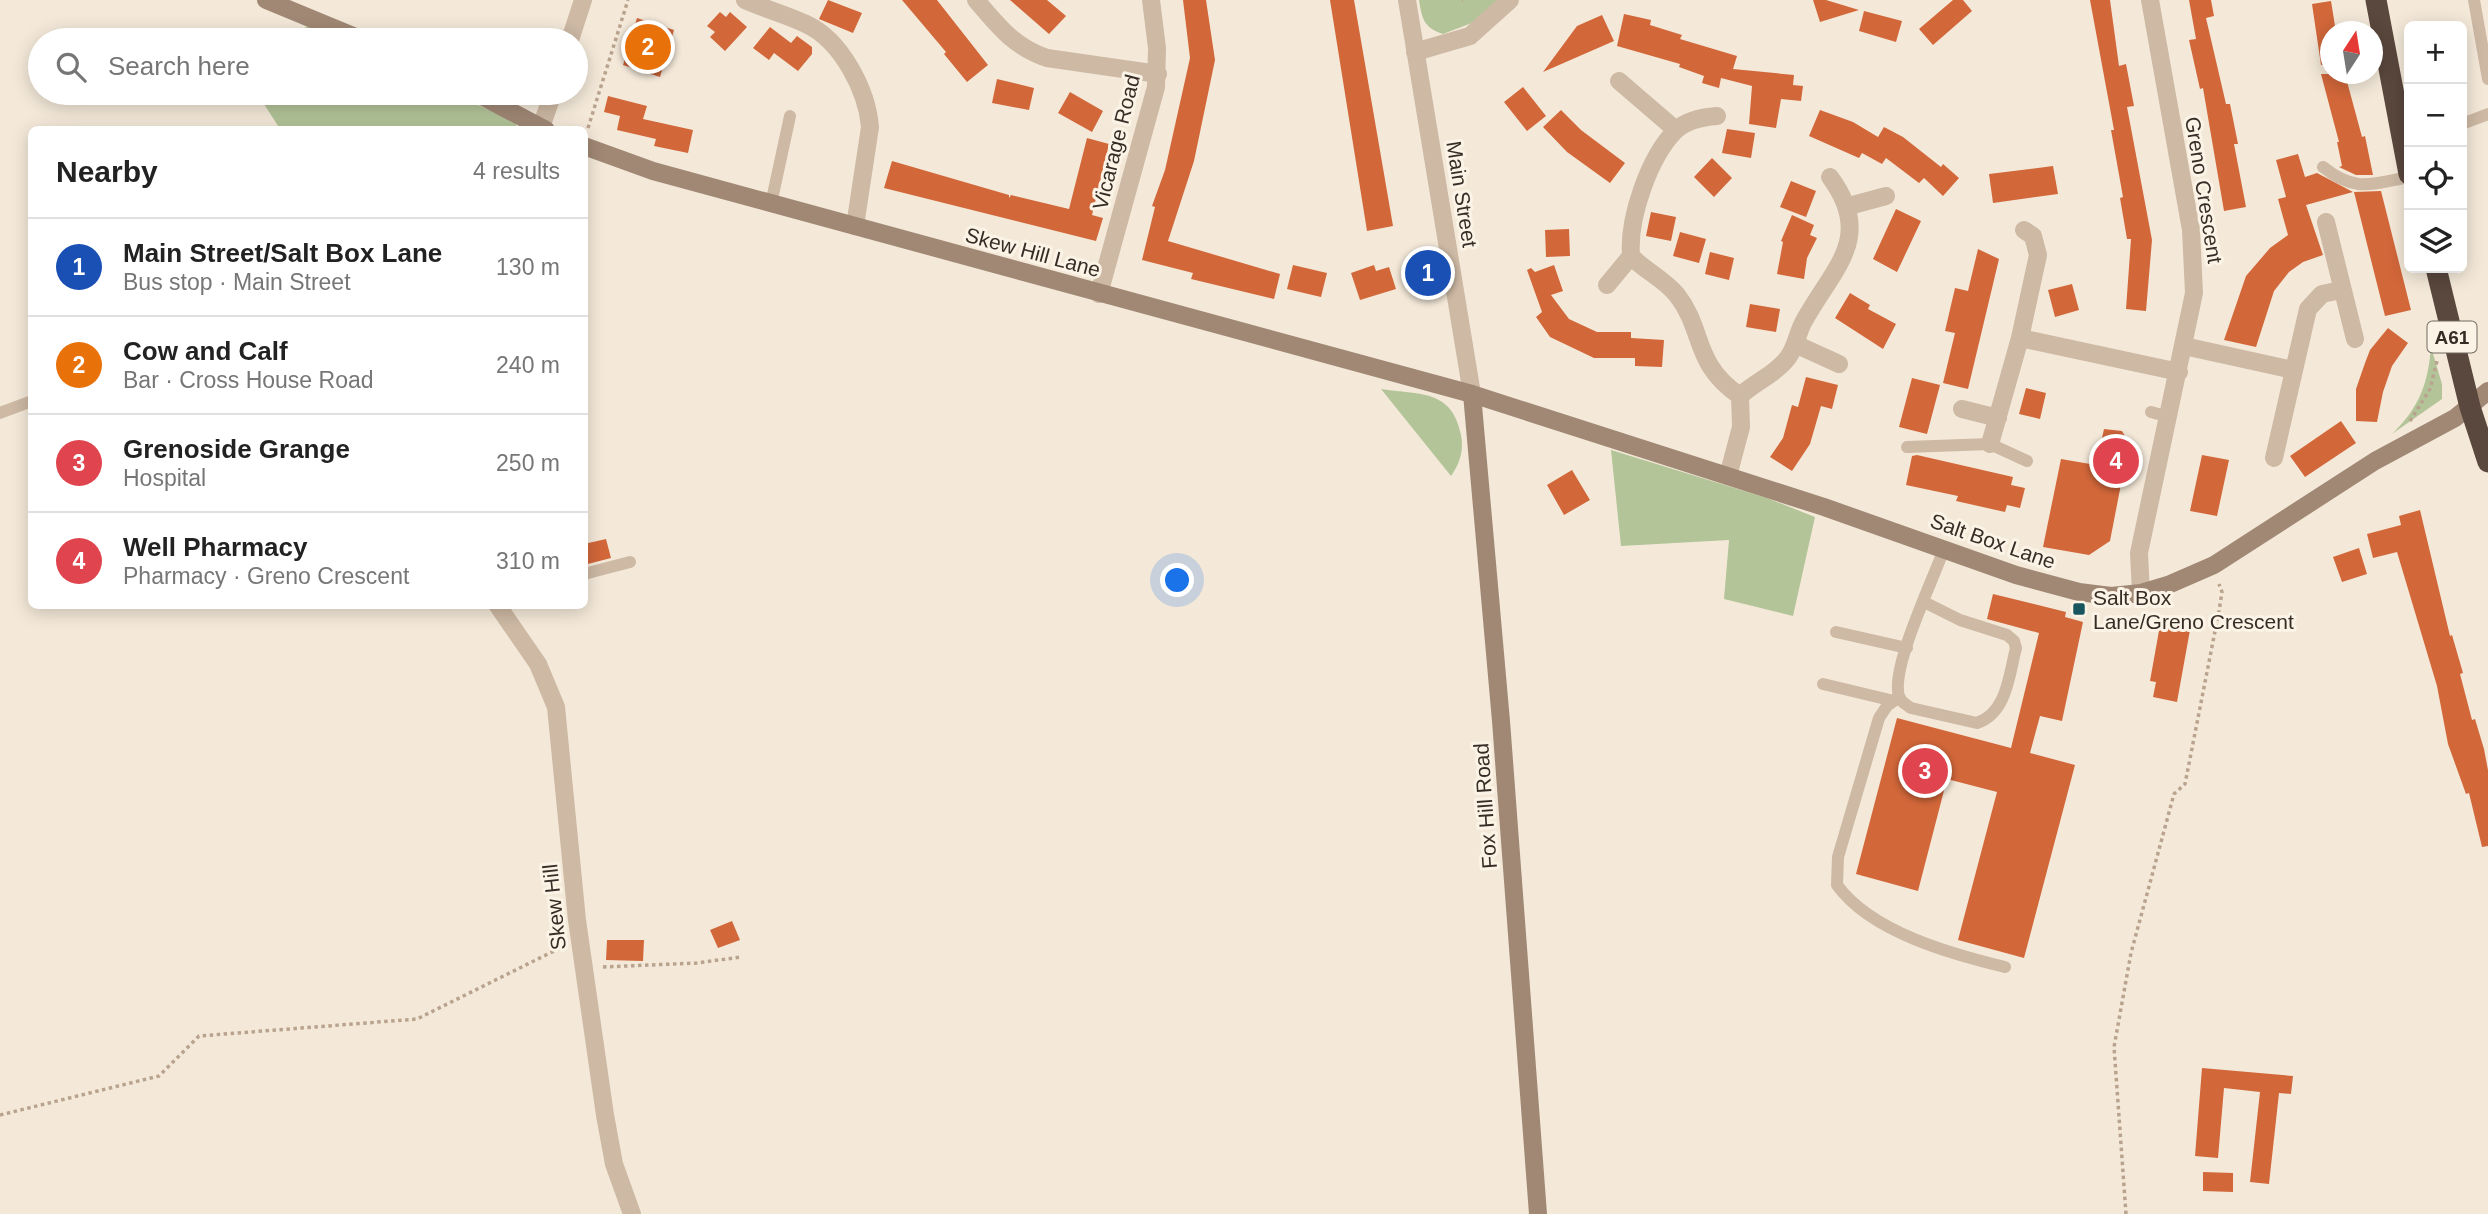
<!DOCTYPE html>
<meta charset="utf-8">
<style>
:root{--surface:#fff;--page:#f6f6f6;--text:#222;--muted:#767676;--line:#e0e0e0;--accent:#d93025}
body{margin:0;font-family:Arial,sans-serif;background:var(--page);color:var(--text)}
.controls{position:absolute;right:21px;top:21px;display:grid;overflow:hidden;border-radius:10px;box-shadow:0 4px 18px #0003}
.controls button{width:63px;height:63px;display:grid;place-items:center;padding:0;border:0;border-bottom:2px solid var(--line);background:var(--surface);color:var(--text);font:35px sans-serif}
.compass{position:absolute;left:2320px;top:21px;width:63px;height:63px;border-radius:50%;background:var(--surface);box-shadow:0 4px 18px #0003;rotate:12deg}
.you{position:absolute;left:1178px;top:581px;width:24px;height:24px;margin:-18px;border:5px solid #fff;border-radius:50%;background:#1a73e8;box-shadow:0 0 0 10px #1a73e833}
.badge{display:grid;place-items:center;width:46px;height:46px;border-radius:50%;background:var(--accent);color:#fff;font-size:23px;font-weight:700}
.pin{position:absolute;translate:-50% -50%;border:4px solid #fff;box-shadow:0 2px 7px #0006}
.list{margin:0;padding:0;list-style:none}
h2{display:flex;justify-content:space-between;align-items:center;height:91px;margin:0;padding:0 28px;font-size:30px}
h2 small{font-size:23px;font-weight:400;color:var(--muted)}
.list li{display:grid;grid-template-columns:46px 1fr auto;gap:21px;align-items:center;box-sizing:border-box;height:98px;padding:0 28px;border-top:2px solid var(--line)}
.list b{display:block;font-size:26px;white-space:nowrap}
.list p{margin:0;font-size:23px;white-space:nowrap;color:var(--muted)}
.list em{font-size:23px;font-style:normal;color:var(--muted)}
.icon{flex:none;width:38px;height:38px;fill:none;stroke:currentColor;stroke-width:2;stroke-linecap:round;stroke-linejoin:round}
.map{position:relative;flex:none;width:2488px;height:1214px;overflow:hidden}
.search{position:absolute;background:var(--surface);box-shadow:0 4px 18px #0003;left:28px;top:28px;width:560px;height:77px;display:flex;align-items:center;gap:18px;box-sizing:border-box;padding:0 24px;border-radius:38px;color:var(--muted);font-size:26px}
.panel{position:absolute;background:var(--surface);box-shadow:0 4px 18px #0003;left:28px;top:126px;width:560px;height:483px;border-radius:10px}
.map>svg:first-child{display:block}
</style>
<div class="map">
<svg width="2488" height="1214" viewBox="0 0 2488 1214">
<rect width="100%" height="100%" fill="#f4e9d9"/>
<path fill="#b3c498" d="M1419,0H1497L1477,21L1443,34C1424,28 1422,19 1419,0Z
M308,26L342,40H281Z
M257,93H452L515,122L518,129H280Z
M2431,347L2442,384V399L2392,434C2419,408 2428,384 2431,347Z
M1381,389C1420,395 1452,389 1461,435C1464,450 1460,463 1451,476Z
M1611,450L1767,498L1815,517L1793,616L1724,599L1729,540L1621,546Z"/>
<path fill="#d2673a" d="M828,0L862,13L853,33L819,19Z
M902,0H937L988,65L967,82L944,54L946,52Z
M1010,0H1047L1066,16L1049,34Z
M1183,0H1206L1215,60L1194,161L1168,241L1280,274L1274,299L1191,279L1193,273L1142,260L1155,207L1152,206L1165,170L1190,58Z
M1330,0H1354L1393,226L1367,231Z
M1813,0H1826L1859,10L1820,22Z
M1953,0H1963L1972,11L1933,45L1919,29Z
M2090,0H2110L2119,66L2126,64L2134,106L2127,107L2152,240L2146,311L2126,309L2131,239H2127L2120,198L2123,197L2111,130H2114Z
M2189,0H2211L2214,16L2206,18L2226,104H2230L2238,144H2234L2246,207L2224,211L2203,88L2200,89L2189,40L2196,39Z
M2331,1L2336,32H2330V64L2321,65L2312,4Z
M1864,11L1902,21L1896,42L1859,31Z
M720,12L726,17L730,12L747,27L725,51L710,37L715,32L707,26Z
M1624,14L1651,20L1650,25L1682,35L1680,39L1737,56L1733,69L1794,75L1793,85L1803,86L1801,101L1781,99L1776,128L1749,124L1752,86L1721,78L1719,88L1702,83L1704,76L1679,67L1680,64L1617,46Z
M1602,15L1614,41L1543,72L1577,26Z
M637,18L674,30L660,77L623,65Z
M770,27L791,43L797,36L812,47V54L798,71L774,53L769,60L753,48Z
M2321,74H2345L2362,137L2365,136L2373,175H2356L2339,167L2342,166L2337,142H2339Z
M997,79L1034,88L1029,110L992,103Z
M1523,87L1546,116L1527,131L1504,102Z
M1070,92L1103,111L1092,132L1058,113Z
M608,96L647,106L643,119L693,130L688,153L654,146L656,139L617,130L620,116L604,112Z
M1561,110L1581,130L1625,163L1610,183L1567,152L1543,127Z
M1820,110L1853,122L1878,137L1884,127L1903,137L1941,167L1943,164L1959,178L1943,196L1924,178L1919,183L1886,158L1882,164L1862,153L1859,158L1809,136Z
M1727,129L1755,133L1751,158L1722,153Z
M1087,138L1109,144L1092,215L1103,218L1096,241L884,188L892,161L1009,195V198L1011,195L1069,209Z
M2298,154L2305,177L2317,173L2353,192L2306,205L2323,255L2303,262L2289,272L2274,291L2256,347L2224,340L2246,276L2270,248L2288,235L2278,199L2286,197L2276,160Z
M1712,158L1732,178L1714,197L1694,177Z
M2053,166L2058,194L1993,203L1989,174Z
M1791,181L1816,191L1806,217L1780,207Z
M2381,191L2411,310L2385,316L2354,192Z
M1896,209L1921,221L1897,272L1873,259Z
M1651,212L1676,217L1671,241L1646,236Z
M1792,215L1814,225L1810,235L1817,238L1807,258L1804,279L1777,274L1783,242L1781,241Z
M1569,229L1570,256L1546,257L1545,230Z
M1680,232L1706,239L1699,263L1673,256Z
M1978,249L1999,259L1968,389L1943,383L1955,333L1945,331L1955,288L1968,291Z
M1710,252L1734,258L1729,280L1705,274Z
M1293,265L1327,273L1321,297L1287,289Z
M1374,265L1376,271L1389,267L1396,289L1360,300L1351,273Z
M1554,265L1563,291L1551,295L1569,319L1597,332H1631V338L1664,340L1662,367L1635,366V358H1594L1550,337L1536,317L1542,312L1527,270L1531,268L1535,272Z
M2072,284L2079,310L2055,317L2048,290Z
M1850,293L1870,305L1868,309L1896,324L1883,349L1835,318Z
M1750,304L1780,309L1776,332L1746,327Z
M2388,328L2408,343L2392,366L2383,392L2377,422L2356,421V389L2365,363L2370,350Z
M1806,377L1838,385L1832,409L1821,406L1810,444L1792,471L1770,457L1783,438L1792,405L1798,407Z
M1912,378L1940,385L1927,434L1899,427Z
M2026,388L2046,393L2040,419L2019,414Z
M2341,421L2356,443L2305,477L2290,456Z
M2104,429L2122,431L2129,443L2110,541L2089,555L2043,547L2061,459L2096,465Z
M1917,455L2013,477L2011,485L2025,488L2020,508L2007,505L2005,512L1956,501L1958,496L1906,485L1912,456Z
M2202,455L2229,460L2217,516L2190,511Z
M1572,470L1590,500L1564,515L1547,485Z
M2420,510L2450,636L2452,635L2463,673L2460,674L2472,720L2475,719L2484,749L2488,770V846L2482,847L2469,793L2466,794L2448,744L2437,686L2397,552L2373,558L2367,534L2401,525L2399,516Z
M606,539L611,558L584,565V544Z
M2359,548L2367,574L2342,582L2333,557Z
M1993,594L2066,612L2065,617L2083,622L2062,721L2040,716L2030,753L2075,765L2024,958L1958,940L1997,792L1947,779L1918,891L1856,874L1897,718L2011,748L2039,633L1987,619Z
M2160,625L2190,630L2177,702L2153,697L2156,682L2150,681Z
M732,921L740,940L718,948L710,930Z
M607,940H644L643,961L606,960Z
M2202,1068L2293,1076L2291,1094L2279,1093L2269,1184L2250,1182L2260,1092L2224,1088L2218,1158L2195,1156Z
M2203,1172L2233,1173V1192L2203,1191Z"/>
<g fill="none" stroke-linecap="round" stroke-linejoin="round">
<path stroke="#b9a38e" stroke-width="3.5" stroke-dasharray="3.5 3.5" stroke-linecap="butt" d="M1462,0H1463
M588,128L628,0
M2410,421L2430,389L2437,361
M603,967L697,963L741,957
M0,1115L159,1076L199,1036L417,1019L564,946
M2126,1214L2114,1047L2131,953L2174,794L2185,784L2219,611L2222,592L2219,584"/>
<path stroke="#cdb9a4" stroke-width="12" d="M2474,0L2488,79
M2462,124L2488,114
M2323,167C2356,193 2371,184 2409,177
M771,204L790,116
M2151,412L2169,417
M0,413L32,401
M1907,447L1990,444L2027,461
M584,574L630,562
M1924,602L1960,620L2007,635L2014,641L2016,648C2009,675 2007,713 1977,723L1911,708C1905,704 1898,700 1898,691C1895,659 1932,582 1944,549
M1836,632L1907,648
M1823,684L1894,701
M1899,697L1887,706L1879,718L1838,857L1837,885C1871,932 1951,954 2005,967"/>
<path stroke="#cdb9a4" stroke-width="18" d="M745,0C765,9 787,15 806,24C841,40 867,90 870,127L855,226
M976,0C998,26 1014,47 1047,58L1158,74
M1407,0L1472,394
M570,40L583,0
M1415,52L1470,36L1510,0
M1619,81L1676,130
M1717,116C1703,117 1687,120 1676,130C1649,157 1628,218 1631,256C1645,271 1664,279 1677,295C1705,331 1692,363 1740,396L1741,427L1728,476
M540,130L553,93
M1849,206L1886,196
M2326,222L2355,339
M1607,285L1631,256
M1099,294L1156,87L1157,48L1151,0
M2020,338L2179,372
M1795,344L1839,364
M2184,346L2293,370
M1740,396C1754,383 1775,374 1786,360C1796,349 1797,333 1804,321C1833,268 1875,238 1830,177
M1962,409L1998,418
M1990,444L2020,338L2038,255L2033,236L2024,230
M2274,458L2308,309L2322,294L2341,290
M2141,593L2139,553L2194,293L2191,230L2150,0
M498,606L538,664L556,707L577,920L605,1115L614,1164L632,1214"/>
<path stroke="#a18875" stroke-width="18" d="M266,0L363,40
M476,93L546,130
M584,146L653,171L1472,394L1824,507L2016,575L2079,592L2111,596L2141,593L2168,585L2214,565L2375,461L2455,418L2488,391
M1472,394L1501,721L1538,1214"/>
<path stroke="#5a473d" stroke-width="21" d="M2376,0L2409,174
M2436,268L2470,407L2488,462"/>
</g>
<rect fill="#18555e" stroke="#fbf3e6" stroke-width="2.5" x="2072" y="602" width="14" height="14" rx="3.5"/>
<g text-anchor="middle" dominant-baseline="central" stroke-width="6" stroke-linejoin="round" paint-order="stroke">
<rect fill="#fbf3e6" stroke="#726860" stroke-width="2" x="2427.5" y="321.5" width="49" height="31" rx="5"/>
<g font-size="19" font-weight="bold" fill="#382d26">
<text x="2452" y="337">A61</text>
</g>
<g font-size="21" fill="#382d26" stroke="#fbf3e6">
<text transform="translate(1116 142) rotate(-76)">Vicarage Road</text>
<text transform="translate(2204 190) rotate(81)">Greno Crescent</text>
<text transform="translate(1462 194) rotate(81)">Main Street</text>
<text transform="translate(1033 252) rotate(15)">Skew Hill Lane</text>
<text transform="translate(1993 541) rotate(19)">Salt Box Lane</text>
<text transform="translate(1485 806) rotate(-94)">Fox Hill Road</text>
<text transform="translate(554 907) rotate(-96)">Skew Hill</text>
</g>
<g font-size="21" fill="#382d26" stroke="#fbf3e6" text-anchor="start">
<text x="2093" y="597">Salt Box<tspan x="2093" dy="24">Lane/Greno Crescent</tspan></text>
</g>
</g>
</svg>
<div class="controls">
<button>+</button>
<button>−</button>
<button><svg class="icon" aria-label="locate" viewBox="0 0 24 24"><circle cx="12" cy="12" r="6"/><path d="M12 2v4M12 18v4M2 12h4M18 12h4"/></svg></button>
<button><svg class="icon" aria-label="layers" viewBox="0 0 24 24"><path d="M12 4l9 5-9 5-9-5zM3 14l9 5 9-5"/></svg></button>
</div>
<svg class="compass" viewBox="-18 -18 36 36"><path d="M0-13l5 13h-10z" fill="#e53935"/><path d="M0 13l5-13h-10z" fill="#767676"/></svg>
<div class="you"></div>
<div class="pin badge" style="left:1428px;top:273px;background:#1a4fb4">1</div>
<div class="pin badge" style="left:648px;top:47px;background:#e8710a">2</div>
<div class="pin badge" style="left:1925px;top:771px;background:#e0444e">3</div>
<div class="pin badge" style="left:2116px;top:461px;background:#e0444e">4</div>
<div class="search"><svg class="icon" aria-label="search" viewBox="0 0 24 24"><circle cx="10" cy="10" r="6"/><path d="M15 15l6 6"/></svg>Search here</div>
<section class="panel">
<h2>Nearby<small>4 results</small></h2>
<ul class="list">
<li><span class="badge" style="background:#1a4fb4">1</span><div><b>Main Street/Salt Box Lane</b><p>Bus stop · Main Street</p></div><em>130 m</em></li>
<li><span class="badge" style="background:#e8710a">2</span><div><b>Cow and Calf</b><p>Bar · Cross House Road</p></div><em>240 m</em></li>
<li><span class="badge" style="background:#e0444e">3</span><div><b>Grenoside Grange</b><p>Hospital</p></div><em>250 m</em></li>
<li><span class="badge" style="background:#e0444e">4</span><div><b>Well Pharmacy</b><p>Pharmacy · Greno Crescent</p></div><em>310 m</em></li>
</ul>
</section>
</div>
